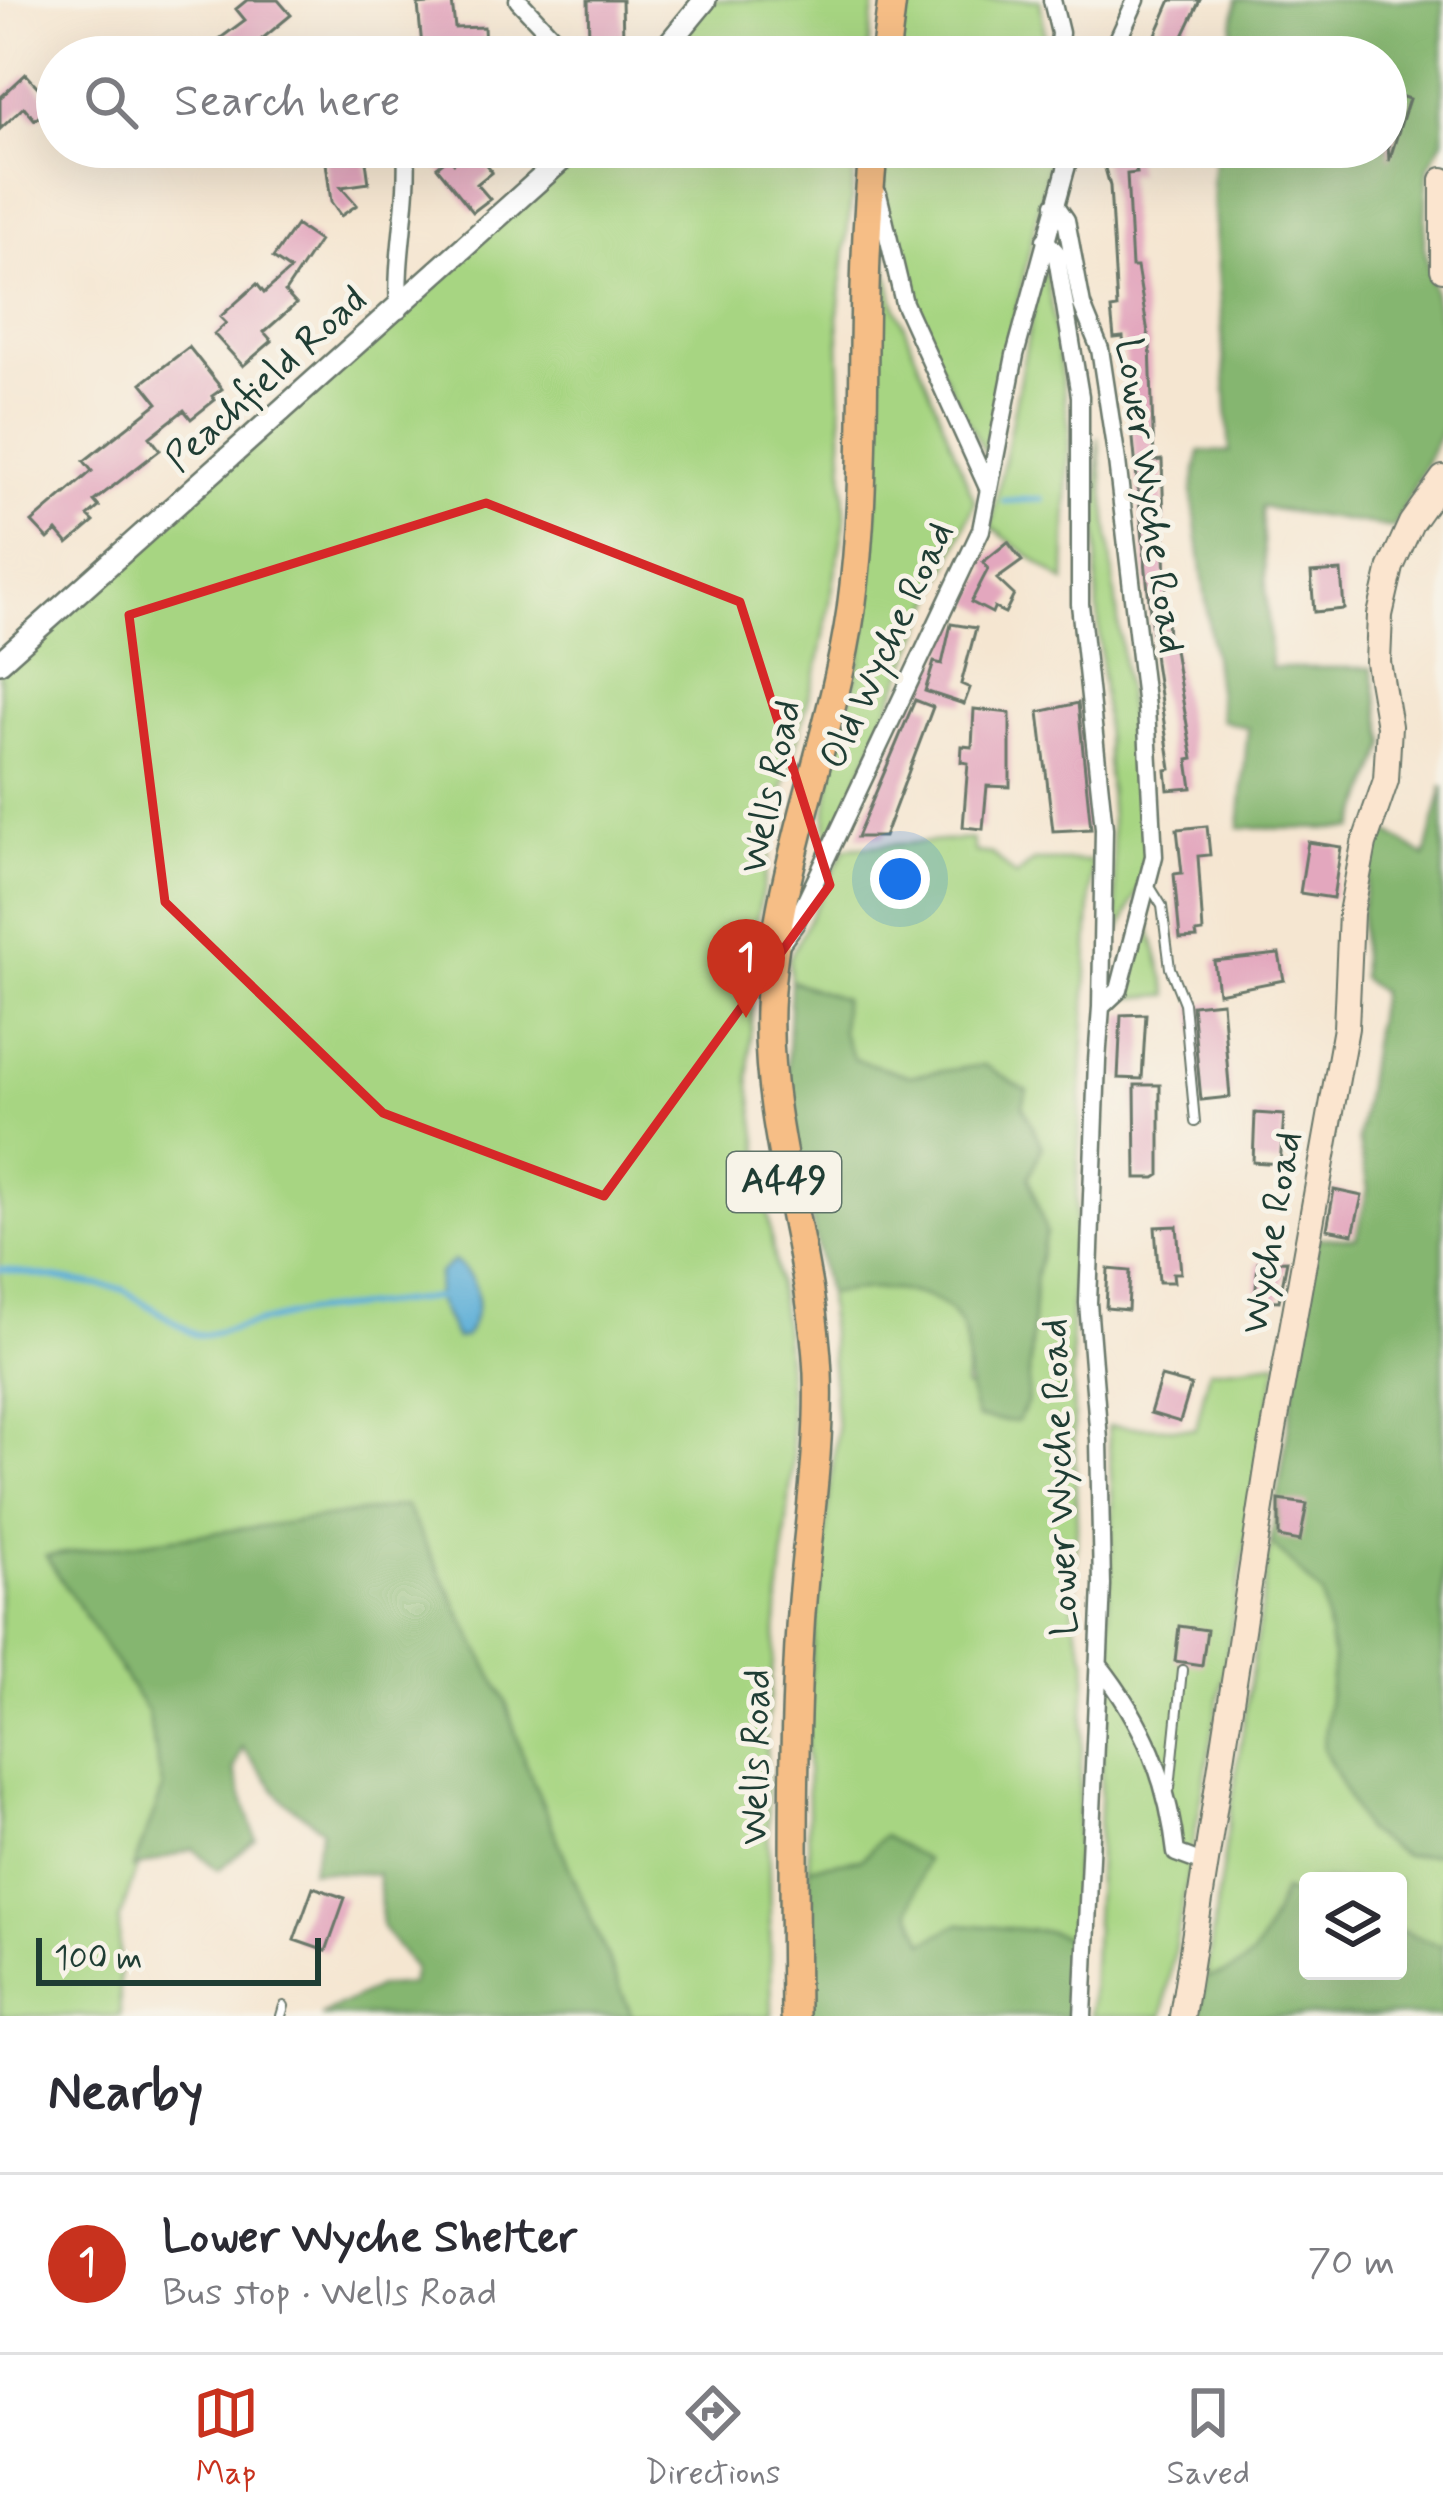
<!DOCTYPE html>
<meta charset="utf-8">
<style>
:root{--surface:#fff;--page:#f2f2f3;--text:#2b2b33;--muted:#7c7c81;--line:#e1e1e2;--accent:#c8321e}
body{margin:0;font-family:Mynerve,sans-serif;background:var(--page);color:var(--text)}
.controls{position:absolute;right:36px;bottom:36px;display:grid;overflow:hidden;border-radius:12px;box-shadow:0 12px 48px #0002}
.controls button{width:108px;height:108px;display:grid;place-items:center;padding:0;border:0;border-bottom:3px solid var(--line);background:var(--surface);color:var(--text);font:60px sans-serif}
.scale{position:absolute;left:36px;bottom:30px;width:285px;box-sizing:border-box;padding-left:12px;border:6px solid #1f3d34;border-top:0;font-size:33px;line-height:42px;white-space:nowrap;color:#1f3d34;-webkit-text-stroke:9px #f7f3e8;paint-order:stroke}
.you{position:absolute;left:900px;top:879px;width:42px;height:42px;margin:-30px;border:9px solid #fff;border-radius:50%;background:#1a73e8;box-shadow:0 0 0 18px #1a73e833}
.badge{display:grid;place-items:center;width:78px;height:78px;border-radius:50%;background:var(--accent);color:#fff;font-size:39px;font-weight:700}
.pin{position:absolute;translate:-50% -99px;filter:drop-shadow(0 3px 6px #0008)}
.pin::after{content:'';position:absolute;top:63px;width:42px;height:36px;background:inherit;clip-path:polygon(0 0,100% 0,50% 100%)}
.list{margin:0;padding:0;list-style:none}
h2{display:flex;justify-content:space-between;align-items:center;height:156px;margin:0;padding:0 48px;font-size:51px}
h2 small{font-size:39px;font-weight:400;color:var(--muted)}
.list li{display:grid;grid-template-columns:78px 1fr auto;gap:36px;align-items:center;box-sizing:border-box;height:180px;padding:0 48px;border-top:3px solid var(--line)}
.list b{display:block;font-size:45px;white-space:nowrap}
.list p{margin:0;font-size:39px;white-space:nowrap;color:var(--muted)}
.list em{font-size:39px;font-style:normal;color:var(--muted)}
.icon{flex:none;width:66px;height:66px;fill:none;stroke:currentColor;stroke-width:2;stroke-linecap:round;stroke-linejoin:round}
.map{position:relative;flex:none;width:1443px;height:2016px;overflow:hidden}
.search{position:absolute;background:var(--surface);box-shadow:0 12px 48px #0002;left:36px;right:36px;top:36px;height:132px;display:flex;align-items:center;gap:30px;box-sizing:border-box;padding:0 42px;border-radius:66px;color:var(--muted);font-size:45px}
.sheet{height:336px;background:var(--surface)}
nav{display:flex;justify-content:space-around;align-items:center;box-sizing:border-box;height:168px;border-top:3px solid var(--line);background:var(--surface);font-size:33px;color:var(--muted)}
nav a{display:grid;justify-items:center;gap:6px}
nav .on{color:var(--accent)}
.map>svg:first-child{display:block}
</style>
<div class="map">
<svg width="1443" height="2016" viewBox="0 0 1443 2016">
<rect width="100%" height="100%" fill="#f7f3e8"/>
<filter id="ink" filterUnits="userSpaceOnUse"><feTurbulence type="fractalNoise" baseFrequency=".00833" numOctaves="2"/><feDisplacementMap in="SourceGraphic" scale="24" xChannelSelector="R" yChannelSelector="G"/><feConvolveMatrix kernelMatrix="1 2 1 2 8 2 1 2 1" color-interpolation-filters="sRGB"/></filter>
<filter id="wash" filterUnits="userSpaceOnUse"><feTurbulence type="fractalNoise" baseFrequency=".004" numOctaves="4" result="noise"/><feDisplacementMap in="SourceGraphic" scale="48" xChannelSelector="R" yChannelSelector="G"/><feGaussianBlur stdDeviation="2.7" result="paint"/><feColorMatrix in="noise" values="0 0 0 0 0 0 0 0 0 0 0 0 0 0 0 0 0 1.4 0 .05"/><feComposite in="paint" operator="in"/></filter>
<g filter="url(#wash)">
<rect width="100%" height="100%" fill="#f5e6d1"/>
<path fill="#a7d582" stroke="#63895b" stroke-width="3" d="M705,0H875L867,57H658Z
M903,0H1040L1048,57H896Z
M576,147H857L838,313L845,520L819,662L782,792L754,932L749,1078L784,1329L793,1459L766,1733L772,2016H632L524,1760L506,1702L266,1527L46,1556L147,1711L163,1789L119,1921L120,2016H0V662Z
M883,147H1052L985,453C941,369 870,244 883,147Z
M875,216L894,301L975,502L828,852C818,780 854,709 864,637C883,497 876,357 875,216Z
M1046,272L1069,427L1065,582L991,527L1040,275Z
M1098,437L1127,701L1154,856L1118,934L1097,594Z
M972,839L975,852L992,854L1016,876L1034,861H1092L1071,1319L1077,1527L1073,1616L1087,1662L1071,1939L1051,1932L960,1924L924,1942L910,1910L861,1860L809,1867L806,1707L837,1430L827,1294C872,1286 953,1281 966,1339C970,1353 965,1373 965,1387L1027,1403L1036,1274L1046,1232L1029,1177L1042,1147L1023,1106L984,1065L910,1076L854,1059L842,1032L843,999L791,981L789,959L845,848Z
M1149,924L1169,995L1125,998Z
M1278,1362L1163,2016H1091L1113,1506L1108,1426L1196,1429L1209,1370Z
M1271,1542L1322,1594L1333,1660L1323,1748L1365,1830L1405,1856L1443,1853V1947L1398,1930V1881H1308V1899L1283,1892C1261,1940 1263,1969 1206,1977Z"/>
<path fill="#85b670" stroke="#527a52" stroke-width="3" d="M1237,0H1443V140L1428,168L1424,245L1443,335V428L1394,528L1261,507L1271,668H1371L1386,744L1354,829L1239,828L1248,728L1221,720L1192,491L1200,451L1230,452L1212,178L1216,147H1386V57H1228Z
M1443,786V1853L1405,1856L1365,1831L1323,1748L1333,1660L1322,1595L1271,1542L1317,1238H1356L1368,1189L1358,1138L1380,992L1361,978V908L1380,827L1425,857Z
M791,981L843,999L842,1032L854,1059L910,1076L984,1065L1027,1091L1023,1106L1042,1147L1029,1177L1046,1232L1036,1274L1027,1404L1017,1422L977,1418C966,1390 970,1371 966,1343C958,1281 871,1286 827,1294L786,1100Z
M406,1506L506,1702L524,1760L632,2016H320L378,1987L411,1984L414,1968L382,1927L378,1874L311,1871L322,1829L283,1800L242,1747L234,1770L256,1839L218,1870L193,1849L133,1868L163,1789L147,1711L46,1556Z
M884,1836L926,1860L910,1910L924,1942L959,1924L1051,1932L1071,1939L1069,2016H809V1867L861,1859Z
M1283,1891L1308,1899V1971H1398V1930L1443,1947V2016H1199L1206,1977C1261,1970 1262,1937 1283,1891Z"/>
<path fill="#5caed7" stroke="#3e7686" stroke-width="3" d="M454,1261C484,1283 482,1307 465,1337L456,1339L436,1298L439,1273Z"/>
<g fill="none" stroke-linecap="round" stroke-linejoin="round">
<path stroke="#5caed7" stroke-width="6" d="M1004,501L1042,499
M0,1269L122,1289L194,1334L205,1335L304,1312L436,1298"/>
</g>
<g id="blocks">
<path fill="#e3a7be" d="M247,0H278L291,15L251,48L258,57H195L245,20L236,9Z
M588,0H622L623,40L589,41Z
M1171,0H1200L1182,38L1190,45L1184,57H1146Z
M452,2L455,28L484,27L485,48L423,57L418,5Z
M26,74L53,104L35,120L24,107L0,129V98Z
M1391,93L1409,99L1389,161L1386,108Z
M324,147H364L369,183L341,187L357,205L341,216L331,202Z
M473,147H501L483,161L492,172L477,184L490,199L473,212L437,167L449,157L454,163Z
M1099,147H1132L1137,173L1127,174L1132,267H1137L1150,345L1154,461L1162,460L1168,644H1173L1193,759L1188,760L1192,788L1168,790L1166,770L1171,769L1155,662L1123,337L1114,338L1111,309L1117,308L1110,186Z
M296,225L319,241L285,292L296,304L264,332L272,341L243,366L214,334L226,323L220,317L257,284L264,293L290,270L273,258Z
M189,347L222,389L212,396L215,400L191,419L184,410L150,437L160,450L94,501L99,507L88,516L94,522L68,544L57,531L48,539L32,522L92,471L84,461L158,403L142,383Z
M1008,542L1022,561L997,579L1014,595L1005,613L994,608L992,613L971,602L988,569L983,562Z
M1341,571L1344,609L1314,612L1311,573Z
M951,624L976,628L961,684L970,688L964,704L925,691L934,662L942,664Z
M915,700L933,707L884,837H857Z
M1078,703L1091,829L1053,831L1039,712Z
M974,709L1010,713V787L987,786L983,829L963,827L968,763L961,762L962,746L972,747Z
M1207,826L1210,855L1198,856L1203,932L1196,933L1197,938L1180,939L1174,874L1182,873L1177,829Z
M1308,842L1341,847L1333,898L1300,893Z
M1279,954L1284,980L1218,993L1214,961Z
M1222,1002L1230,1097L1201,1100L1192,1005Z
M1146,1014L1142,1079L1118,1078L1121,1015Z
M1135,1085H1160V1175L1155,1178H1136Z
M1255,1113L1284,1115L1280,1164L1253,1162Z
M1334,1190L1362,1196L1353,1234L1327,1229Z
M1177,1226L1181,1273H1173L1174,1282H1159L1155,1227Z
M1287,1261L1279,1301L1255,1300L1258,1262Z
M1108,1269L1130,1271L1128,1310L1106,1308Z
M1161,1377L1191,1385L1180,1422L1150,1413Z
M1279,1500L1307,1504L1300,1541L1279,1537Z
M1179,1626L1207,1630L1202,1665L1175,1661Z
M313,1887L345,1898L326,1951L294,1940Z"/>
</g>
</g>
<g filter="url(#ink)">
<use href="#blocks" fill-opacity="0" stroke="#6a786b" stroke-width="3"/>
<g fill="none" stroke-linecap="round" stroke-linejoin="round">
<g stroke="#6a786b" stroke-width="12">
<path id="service" d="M1149,885L1162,906L1170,968L1184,1003L1195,1122
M1170,1788L1182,1670
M281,2016L284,2006"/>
</g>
<g stroke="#6a786b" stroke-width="21">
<path id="minor" d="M518,0L571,57
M1052,0L1060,33L1058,57
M1110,57L1136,0
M878,194L904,303L988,488
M1055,204L1066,220L1082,305L1100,349L1117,461L1146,708L1154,856L1119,990L1101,1007L1097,1061L1088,1303L1099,1440L1102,1585L1083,2016
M1045,240L1056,252L1080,396V604L1104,828L1101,1007
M399,310C395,255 410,203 406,147
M779,946L795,924L981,530L1015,355L1072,147
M1098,1664C1144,1722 1168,1780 1176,1853L1203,1863"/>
</g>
<g stroke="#6a786b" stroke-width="26">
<path id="tertiary" d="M658,57L705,0
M0,662L576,147"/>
</g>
<g stroke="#6a786b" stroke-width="28">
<path id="secondary" d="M1443,180V269
M1182,2016L1268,1463L1346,1028L1351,913L1364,844L1386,780L1389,726L1378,662L1380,615L1391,567L1411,523L1443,478"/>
</g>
<g stroke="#6a786b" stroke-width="32">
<path id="trunk" d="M885,57L892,0
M795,2016C794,1886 792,1757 800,1628C805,1542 821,1460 818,1373C812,1250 765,1133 769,1008C774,875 832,741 851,610C872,456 856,301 874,147"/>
</g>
<use href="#service" stroke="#fff" stroke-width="8"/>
<use href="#minor" stroke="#fff" stroke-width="16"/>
<use href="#tertiary" stroke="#fff" stroke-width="21"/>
<use href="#secondary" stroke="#fbe5cf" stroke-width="24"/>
<use href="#trunk" stroke="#f6be86" stroke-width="27"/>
</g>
</g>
<path fill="none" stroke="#d62828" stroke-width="9" stroke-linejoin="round" d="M486,503L740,602L830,885L604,1196L383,1113L165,902L129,615Z"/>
<g text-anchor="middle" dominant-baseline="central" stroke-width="10" stroke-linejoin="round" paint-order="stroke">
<rect fill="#f7f3e8" stroke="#60746a" stroke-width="3" x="727" y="1152" width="114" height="60" rx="9"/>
<g font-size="36" font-weight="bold" fill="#1f3d34">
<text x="784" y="1182">A449</text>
</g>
<g font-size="39" fill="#1f3d34" stroke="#f7f3e8">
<text transform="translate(267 380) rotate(-42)">Peachfield Road</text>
<text transform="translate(1149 496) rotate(82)">Lower Wyche Road</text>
<text transform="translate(888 646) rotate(-65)">Old Wyche Road</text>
<text transform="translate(772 787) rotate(-78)">Wells Road</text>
<text transform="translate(1273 1233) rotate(-80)">Wyche Road</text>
<text transform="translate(1061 1477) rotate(-92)">Lower Wyche Road</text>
<text transform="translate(757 1757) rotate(-89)">Wells Road</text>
</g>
</g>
</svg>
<div class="controls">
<button><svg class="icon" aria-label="layers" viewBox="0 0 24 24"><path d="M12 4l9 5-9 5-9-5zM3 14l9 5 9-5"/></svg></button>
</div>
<div class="scale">100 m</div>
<div class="you"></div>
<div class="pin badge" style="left:746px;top:1018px">1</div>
<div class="search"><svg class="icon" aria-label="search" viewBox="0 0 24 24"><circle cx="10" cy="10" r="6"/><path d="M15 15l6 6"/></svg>Search here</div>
</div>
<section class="sheet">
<h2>Nearby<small></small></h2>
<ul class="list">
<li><span class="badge">1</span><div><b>Lower Wyche Shelter</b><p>Bus stop · Wells Road</p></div><em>70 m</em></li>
</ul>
</section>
<nav>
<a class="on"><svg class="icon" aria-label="map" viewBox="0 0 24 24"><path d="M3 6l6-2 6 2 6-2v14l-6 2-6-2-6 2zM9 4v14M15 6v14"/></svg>Map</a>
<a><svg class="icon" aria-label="directions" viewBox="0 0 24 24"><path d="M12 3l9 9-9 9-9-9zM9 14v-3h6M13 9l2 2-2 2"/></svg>Directions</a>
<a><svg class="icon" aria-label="saved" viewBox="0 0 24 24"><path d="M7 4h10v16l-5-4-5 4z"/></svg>Saved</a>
</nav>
